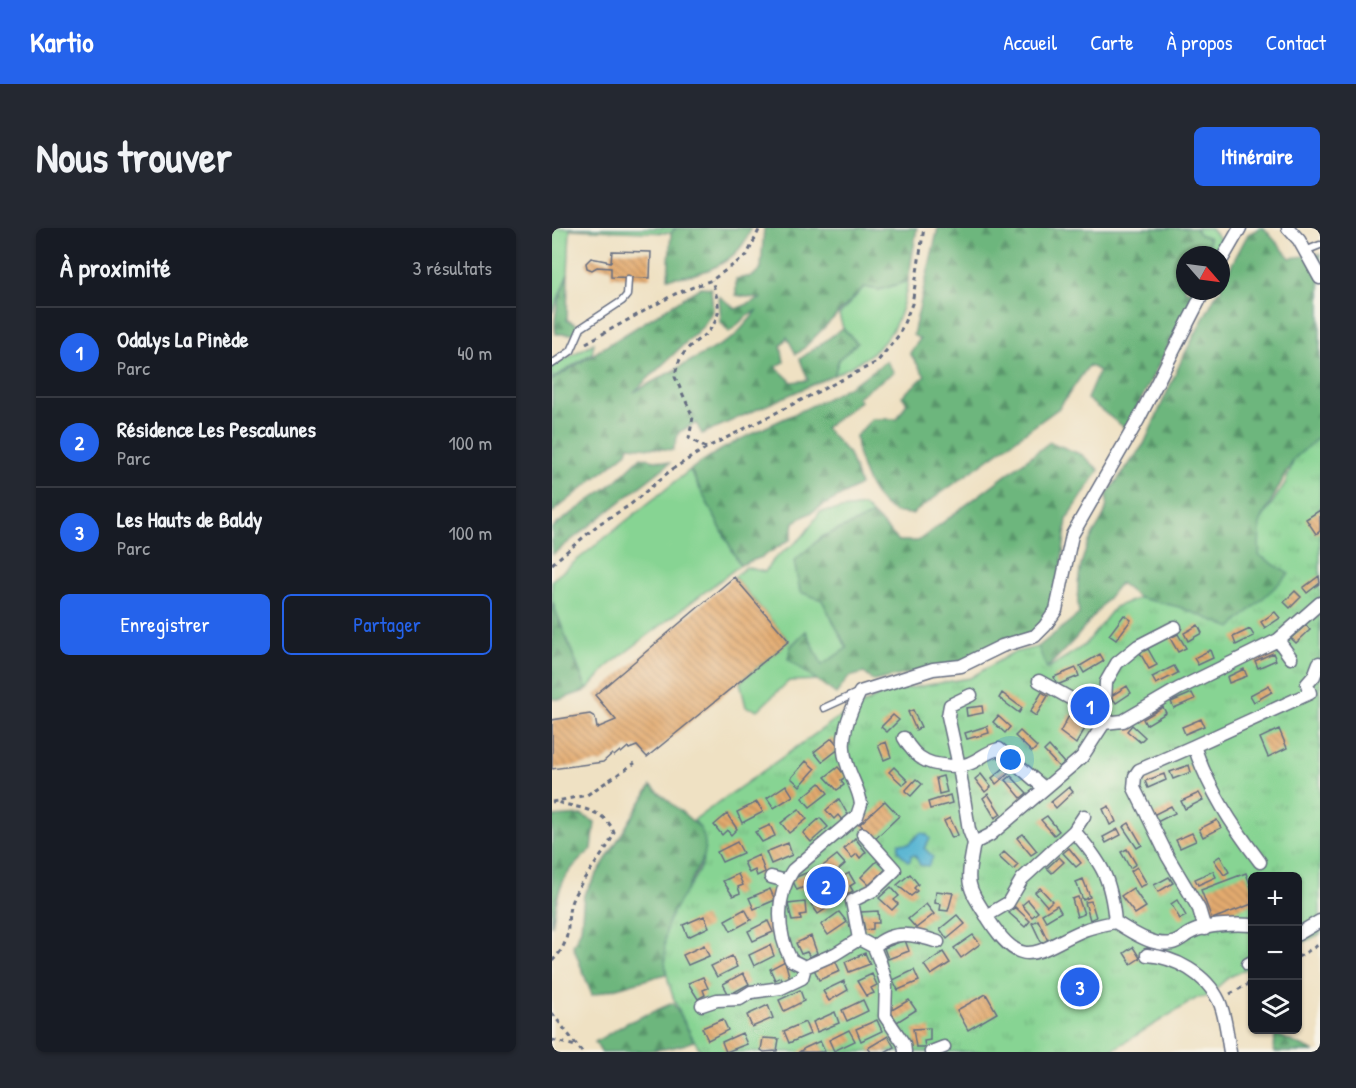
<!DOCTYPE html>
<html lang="fr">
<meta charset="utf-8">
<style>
:root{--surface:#171b24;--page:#242831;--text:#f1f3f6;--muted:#9ea1a6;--line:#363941;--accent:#2563eb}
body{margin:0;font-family:"Patrick Hand",sans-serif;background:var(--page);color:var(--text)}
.controls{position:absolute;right:18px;bottom:18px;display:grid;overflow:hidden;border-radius:9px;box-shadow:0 2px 4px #0004}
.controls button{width:54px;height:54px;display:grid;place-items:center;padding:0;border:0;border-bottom:2px solid var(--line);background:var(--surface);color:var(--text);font:30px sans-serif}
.compass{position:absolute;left:624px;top:18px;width:54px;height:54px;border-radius:50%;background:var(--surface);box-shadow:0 2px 4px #0004;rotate:118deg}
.you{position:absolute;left:459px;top:532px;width:21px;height:21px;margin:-15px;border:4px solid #fff;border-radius:50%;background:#1a73e8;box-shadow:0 0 0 9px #1a73e833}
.badge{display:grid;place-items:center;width:39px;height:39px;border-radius:50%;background:var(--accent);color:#fff;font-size:20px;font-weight:700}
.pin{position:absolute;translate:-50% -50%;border:3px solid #fff;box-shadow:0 2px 6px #0006}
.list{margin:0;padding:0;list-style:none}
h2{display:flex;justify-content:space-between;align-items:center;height:78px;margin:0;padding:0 24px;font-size:26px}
h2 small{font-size:20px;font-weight:400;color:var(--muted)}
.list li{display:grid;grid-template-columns:39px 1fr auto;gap:18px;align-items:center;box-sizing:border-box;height:90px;padding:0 24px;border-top:2px solid var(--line)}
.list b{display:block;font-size:22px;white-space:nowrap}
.list p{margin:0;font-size:20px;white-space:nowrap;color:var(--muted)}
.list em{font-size:20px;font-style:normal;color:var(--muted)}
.actions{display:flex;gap:12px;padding:18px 24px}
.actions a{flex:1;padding:14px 0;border:2px solid var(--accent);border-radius:9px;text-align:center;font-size:21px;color:var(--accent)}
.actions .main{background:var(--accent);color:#fff}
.icon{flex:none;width:33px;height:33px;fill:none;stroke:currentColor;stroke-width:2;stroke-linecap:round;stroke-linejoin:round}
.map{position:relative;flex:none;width:768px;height:824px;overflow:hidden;border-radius:9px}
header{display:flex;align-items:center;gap:36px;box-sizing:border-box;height:84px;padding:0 30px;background:var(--accent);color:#fff}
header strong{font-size:28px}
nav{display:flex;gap:33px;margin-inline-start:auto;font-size:21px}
.intro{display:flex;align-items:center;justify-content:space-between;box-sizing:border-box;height:144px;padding:0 36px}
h1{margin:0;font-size:42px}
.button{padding:15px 27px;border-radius:9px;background:var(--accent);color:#fff;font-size:21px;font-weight:700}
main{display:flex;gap:36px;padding:0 36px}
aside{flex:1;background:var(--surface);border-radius:9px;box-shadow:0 2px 4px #0004}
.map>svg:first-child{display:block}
</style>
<header>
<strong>Kartio</strong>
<nav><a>Accueil</a><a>Carte</a><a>À propos</a><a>Contact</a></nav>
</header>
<div class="intro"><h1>Nous trouver</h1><a class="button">Itinéraire</a></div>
<main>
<aside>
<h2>À proximité<small>3 résultats</small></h2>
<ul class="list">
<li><span class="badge">1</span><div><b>Odalys La Pinède</b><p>Parc</p></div><em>40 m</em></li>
<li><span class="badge">2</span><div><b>Résidence Les Pescalunes</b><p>Parc</p></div><em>100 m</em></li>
<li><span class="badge">3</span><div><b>Les Hauts de Baldy</b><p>Parc</p></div><em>100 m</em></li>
</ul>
<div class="actions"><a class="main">Enregistrer</a><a>Partager</a></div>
</aside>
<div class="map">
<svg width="768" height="824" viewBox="0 0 768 824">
<defs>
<pattern id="forest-firs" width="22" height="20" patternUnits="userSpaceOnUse" patternTransform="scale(1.5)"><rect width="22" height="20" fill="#6db67d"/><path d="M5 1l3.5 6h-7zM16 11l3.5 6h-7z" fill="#59946a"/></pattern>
<pattern id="park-tufts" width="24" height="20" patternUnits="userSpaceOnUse" patternTransform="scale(1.5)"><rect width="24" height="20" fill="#87d493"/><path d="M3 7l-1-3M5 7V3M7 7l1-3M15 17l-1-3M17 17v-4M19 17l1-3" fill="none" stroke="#74b681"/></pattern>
<pattern id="building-back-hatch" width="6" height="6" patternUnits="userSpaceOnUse" patternTransform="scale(1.5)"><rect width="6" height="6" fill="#e3aa6e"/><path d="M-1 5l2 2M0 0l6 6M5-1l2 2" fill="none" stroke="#b78b5e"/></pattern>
</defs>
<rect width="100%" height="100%" fill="#f7f3e8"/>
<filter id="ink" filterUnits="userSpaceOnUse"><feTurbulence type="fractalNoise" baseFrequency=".0167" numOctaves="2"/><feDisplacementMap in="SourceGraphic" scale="12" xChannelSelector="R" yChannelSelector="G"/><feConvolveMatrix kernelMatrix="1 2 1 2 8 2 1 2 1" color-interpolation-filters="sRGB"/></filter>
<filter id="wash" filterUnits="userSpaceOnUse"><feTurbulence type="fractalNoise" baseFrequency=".008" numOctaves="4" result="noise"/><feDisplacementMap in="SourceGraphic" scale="24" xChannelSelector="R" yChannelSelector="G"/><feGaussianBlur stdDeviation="1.35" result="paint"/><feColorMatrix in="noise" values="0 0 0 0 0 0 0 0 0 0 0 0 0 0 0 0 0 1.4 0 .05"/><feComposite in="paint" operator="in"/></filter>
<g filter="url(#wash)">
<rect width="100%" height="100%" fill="#efe1c3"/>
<path fill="#87d493" stroke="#518278" stroke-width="1.5" d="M1,0H124L119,5L18,1L16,46L0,85Z
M643,0H658L673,16L666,27H655L657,10L647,6Z
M356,53C346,107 332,123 282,147L287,131L305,115L291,100L287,87L312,59L327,62Z
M42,115L40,125L0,151V138Z
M138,242L188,337L57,437L35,462L0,373V352Z
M312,278L321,287L270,309V372L295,420L270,437L254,403L240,418L253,444L267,452L237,453L206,482L194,479L188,454L237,413L182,349L194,339L213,344C221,327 235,323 248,311C254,306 262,292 268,284Z"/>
<path fill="url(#forest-firs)" stroke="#44726e" stroke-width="1.5" d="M124,0H199C187,36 149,48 116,50L119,5Z
M212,0H365L356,53L327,62L312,59L249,123L244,126L235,109L229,118L232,134L224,139L240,154L256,152L248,131L291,100L305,115L287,131L282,147L150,206L144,195L127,204L121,222L77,218L75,224L0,285V152L149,59L159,60L161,83L150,99L82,164L181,110L206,82L195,88L177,104L169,94L167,68L184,81L208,71L184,67V51L201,48L209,40Z
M386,0H643L647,6L657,10L655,27H633V63H644L574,201L535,171L547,143L537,137L507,180L360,286C354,285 345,286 341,283C317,270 305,233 304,208L320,191H345L355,175L350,168L373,148L358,125L368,111L361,107Z
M708,0H712L738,30L768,26V208L742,231L708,294L738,346L679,400L627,379L587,370L568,355L523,411L494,441L486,419L527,386C524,364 526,342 534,321C542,298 557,292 555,266L592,216L630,131L666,63H669V57L696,6Z
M16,46L15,92L29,99L22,106H4C0,89 9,62 16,46Z
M334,133L342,144L305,169L308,173L273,200L297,226L308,257L242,294L239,311L210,329L188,337L138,242C198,197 275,181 334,133Z
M498,214L530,227L547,242L515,291L508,350L500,380L482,406L410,434L322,453L312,445L297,449L284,466L236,431L239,418L254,403L270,437L295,420L270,372L248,364L242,333L270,309L321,287L347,313H366Z
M89,229L118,235L0,327V300L64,253Z
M0,374L35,462L10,471H0Z
M99,558L152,603L154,624L115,700L114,746L40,767L21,718L29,701L32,667Z
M30,587L43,594L40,621C8,647 7,659 0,698V589Z
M121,775L142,813C117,824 79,824 49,824L43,814L75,795Z
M723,806L763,824H722Z"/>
<path fill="url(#park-tufts)" stroke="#518278" stroke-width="1.5" d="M768,208V706L746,717V648H700V738L677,749L654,769L645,770L557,824H149C126,785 107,750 114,703C120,667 177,631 142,592L283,492L334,464L418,450L460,425L486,419L495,441L533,417L563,379L587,370L627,379L679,400L737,346L707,327L708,294L734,254L742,231Z"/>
<path fill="#54b4d2" stroke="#387298" stroke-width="1.5" d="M368,605L374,606L378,611L372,620L381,629L376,638L368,637L363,627H359L358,633H356L346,623L347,615L357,616Z"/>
<g id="blocks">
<path fill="url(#building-back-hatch)" d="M60,23L99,24L98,50L59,49V40L45,39L40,42L35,40L34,35L39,30L59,34Z
M768,282V303L764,306L754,291Z
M767,348L768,355L755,365L751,360Z
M182,349L237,413L95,529L85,518L77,521L76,519L69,525L68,523L62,528L60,526L51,534L0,541V492L38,486L43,489L45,500L64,492L43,467Z
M743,363L749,369L738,380L732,374Z
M723,384L728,390L713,400L709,394Z
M572,387L579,392L564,412L557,407Z
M646,397L650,405L636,413L632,405Z
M754,397L758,402L744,415L739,410Z
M698,401L702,408L684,417L681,409Z
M626,406L634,420L626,424L618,410Z
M596,421L605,437L597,441L588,425Z
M658,422L661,430L646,437L642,430Z
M721,425L724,432L706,440L703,433Z
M548,426L552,433L532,445L528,438Z
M622,438L626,445L604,456L600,449Z
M524,440L527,448L505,457L502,449Z
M692,441L695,448L677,455L675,449Z
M717,457L720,464L702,474L698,467Z
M575,458L579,465L564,475L559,468Z
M490,464L496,468L484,488L478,484Z
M450,465L470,480L467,485L447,470Z
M640,465L643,471L622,480L619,474Z
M430,478L431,485L415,488L414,480Z
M611,479L614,485L594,497L591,491Z
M361,482L369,499L364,502L356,484Z
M518,486L535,497L524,516L508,504Z
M341,487L347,492L335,504L329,499Z
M446,488L458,499L453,505L441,494Z
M649,491L652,498L633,506L630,499Z
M580,497L593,509L588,514L575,503Z
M435,498L437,505L415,511L413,505Z
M727,501L735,520L716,529L708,510Z
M468,503L485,519L480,524L463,508Z
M280,510L288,520L270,534L262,524Z
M334,514L339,529L332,532L326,517Z
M497,518L512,535L507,539L492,523Z
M254,533L263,541L248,558L239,550Z
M637,537L639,544L621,551L618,544Z
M286,539L294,549L289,552L292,557L285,562L273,549Z
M342,539L356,553L351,557L337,544Z
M452,540L457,545L444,556L440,550Z
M429,546L439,559L433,564L423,551Z
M612,546L614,552L596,560L593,553Z
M391,548L395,564L387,566L384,550Z
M459,548L475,565L469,570L454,552Z
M364,551L370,556L359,568L353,563Z
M268,555L276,565L258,579L250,570Z
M234,557L241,568L222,580L215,570Z
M517,559L521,564L504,580L499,574Z
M647,565L651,572L633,581L629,573Z
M436,566L449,586L443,590L431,570Z
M398,567L400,575L378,581L376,574Z
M287,571L296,587L290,592L286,587L282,591L274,582Z
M333,573L347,588L322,612L308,596Z
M205,574L211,584L190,595L185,584Z
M557,578L564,594L558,597L551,581Z
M619,578L623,585L605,594L601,587Z
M247,581L255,591L237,605L229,595Z
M175,586L185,601L179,607L175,602L170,607L162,597Z
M495,588L507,603L502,607L489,592Z
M268,590L276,599L259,614L251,605Z
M398,590L406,607L400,610L392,593Z
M665,592L669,600L651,609L647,601Z
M577,595L590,617L585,620L571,599Z
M218,597L223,608L210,614L203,604Z
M566,601L569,607L554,615L551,609Z
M640,605L644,613L628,620L624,612Z
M471,606L485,623L479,627L465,610Z
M303,610L314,624L308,630L305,626L300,630L292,621Z
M185,614L191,625L170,634L165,624Z
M236,615L240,627L219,636L214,624Z
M517,620L529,635L524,639L511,625Z
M575,621L584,636L578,640L569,624Z
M452,624L466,637L461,642L447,629Z
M207,627L213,644L205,648L203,642L197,645L192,634Z
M285,627L293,636L276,651L267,641Z
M668,628L677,644L672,647L662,632Z
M507,629L512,634L500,645L495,640Z
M325,633L334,641L317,657L309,649Z
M585,639L595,656L588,659L579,643Z
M261,642L266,653L245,662L240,651Z
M661,643L664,649L646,657L643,651Z
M297,645L303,655L298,658L301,663L294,667L283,653Z
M694,645L700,662V676L660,691L649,662Z
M186,646L191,657L186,659L188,665L181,668L171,653Z
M358,646L366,656L362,660L365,663L359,668L345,657Z
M617,649L621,655L606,664L602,657Z
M531,651L538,669L531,672L524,654Z
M339,659L347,668L342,672L346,676L340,682L327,670Z
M488,660L500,673L495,678L483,664Z
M581,660L594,679L583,686L569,668Z
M218,661L223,672L202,681L197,670Z
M277,663L285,673L266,686L259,676Z
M384,663L401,665L396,683L388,682L389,676L383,675Z
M526,669L532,686L525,689L520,671Z
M476,672L486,684L480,689L470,677Z
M625,672L634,688L628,691L619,676Z
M539,673L544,689L538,692L533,674Z
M253,674L254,686L248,687L249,692L240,693L236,676Z
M374,676L382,686L364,700L356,691Z
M505,677L509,684L494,693L490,686Z
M463,679L478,693L473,699L457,685Z
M193,681L199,692L179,703L173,692Z
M326,683L327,695H321V701L313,702L309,684Z
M287,684L295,694L276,707L269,697Z
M405,687L413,696L395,711L388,701Z
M152,688L157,699L136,709L131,697Z
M486,692L496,713L490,716L480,695Z
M216,693L221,704L201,713L196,703Z
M421,707L428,716L409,730L402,720Z
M259,708L265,725L258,729L255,724L249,726L244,715Z
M353,712L357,723L336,731L332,720Z
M152,717L157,728L136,737L131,727Z
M218,717L222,728L202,738L197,727Z
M581,719L588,730L579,736L572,725Z
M391,724L398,735L379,747L372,737Z
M313,725L318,736L297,744L293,734Z
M180,728L185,739L165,749L159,738Z
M283,732L288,743L267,752L262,741Z
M233,733L238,751L231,754L229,749L223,752L218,741Z
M362,742L367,753L346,762L341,752Z
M191,745L197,756L177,767L171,756Z
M320,746L325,757L319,760L322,765L314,768L305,753Z
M151,749L156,760L151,762L153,767L146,771L136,755Z
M292,753L296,762L277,773L271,763Z
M248,762L252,773L232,783L227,772Z
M434,766L445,785L416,802L405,782Z
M311,772L316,783L295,793L290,782Z
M357,772L364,782L345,794L338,783Z
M216,777L221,790L200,799L195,787Z
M283,784L287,795L265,804L261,794Z
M171,791L176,802L156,812L150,800Z
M325,792L330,803L309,813L304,801Z
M253,794L258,806L237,815L232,803Z
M378,800V812L372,813L373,819H364L361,801Z
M297,802L303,813L282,823L277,812Z
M190,805L195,816L174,824L170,814Z
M336,808L342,819L333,824H319L316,820Z
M211,810L227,811L225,823L212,824L209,822Z
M268,813L273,824H247L253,820Z"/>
</g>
</g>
<g filter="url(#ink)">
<use href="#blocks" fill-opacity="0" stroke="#656d81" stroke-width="1.5"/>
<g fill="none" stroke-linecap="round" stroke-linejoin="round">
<g stroke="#656d81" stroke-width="9">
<path id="lane" d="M753,23L768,17
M0,136L19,123L29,100L70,73L75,67L76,51
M272,480L307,464"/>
</g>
<g stroke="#656d81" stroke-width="15">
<path id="street" d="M736,0L747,12L768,50
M669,33L688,0
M726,412L739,430
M487,453L523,473L552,495L571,493L626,461L726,412L768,375
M352,510C365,534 380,538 407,538L396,488L398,477L419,467
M642,518L587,542L583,548L582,560L616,629L647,681L653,701
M522,603C550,635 559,650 563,694C579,703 600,719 620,715C627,714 633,707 640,704C658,696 681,696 700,697
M422,615L417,602L407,538C424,537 431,524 447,521L492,560
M708,634C680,597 657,562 642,518L758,465L755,456L762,448L767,435
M219,649L234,653
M434,688L456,675L470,651L522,603L532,588
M563,694C553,696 542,698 532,702C486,721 472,747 437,692C414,656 414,658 422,615L438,607L530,529L552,495L554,454L565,435L586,418L623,399
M746,706L768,693
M307,711L283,726L253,739L239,732C225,705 223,668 241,642L305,588L309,576C307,561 299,550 295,536C286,512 297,486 308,464L381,441L409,438L450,418L483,408L493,398L504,382L520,307L586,192L652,63
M307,711L300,673L322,662L343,642L311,606
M307,711L322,719L328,734L334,754L333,788L352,816L353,824
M322,719C341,701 362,706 386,714
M595,727C623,729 654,746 667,773C674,788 675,808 678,824
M696,736L700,734
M150,777L165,772L188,771L199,764L229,760L250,750L253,739
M379,824L392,819"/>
</g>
<path stroke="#656d81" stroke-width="3" stroke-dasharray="4.5 4.5" stroke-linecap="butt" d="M34,115L123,66L160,52L195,27L208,0
M154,220L137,210L141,189L123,149C128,109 159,116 166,85C168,76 162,61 160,52
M0,336L47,296L78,277L119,242L154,220L325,134L347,107L360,76L372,0
M0,574L35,567L83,535
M746,729L768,716
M0,733C25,709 10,691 22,668C33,645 52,629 62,605C54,581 26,580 4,574
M678,766L700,754
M0,785L30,824
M0,812L24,818"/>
<use href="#lane" stroke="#fff" stroke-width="6"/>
<use href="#street" stroke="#fff" stroke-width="12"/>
</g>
</g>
</svg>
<div class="controls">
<button>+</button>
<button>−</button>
<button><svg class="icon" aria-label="layers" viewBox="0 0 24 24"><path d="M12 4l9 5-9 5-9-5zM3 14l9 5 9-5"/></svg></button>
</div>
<svg class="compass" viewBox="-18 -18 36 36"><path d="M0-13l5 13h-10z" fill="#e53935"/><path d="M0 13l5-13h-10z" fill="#9ea1a6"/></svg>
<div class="you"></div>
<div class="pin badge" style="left:538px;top:478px">1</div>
<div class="pin badge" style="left:274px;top:658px">2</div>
<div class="pin badge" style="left:528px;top:759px">3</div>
</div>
</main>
